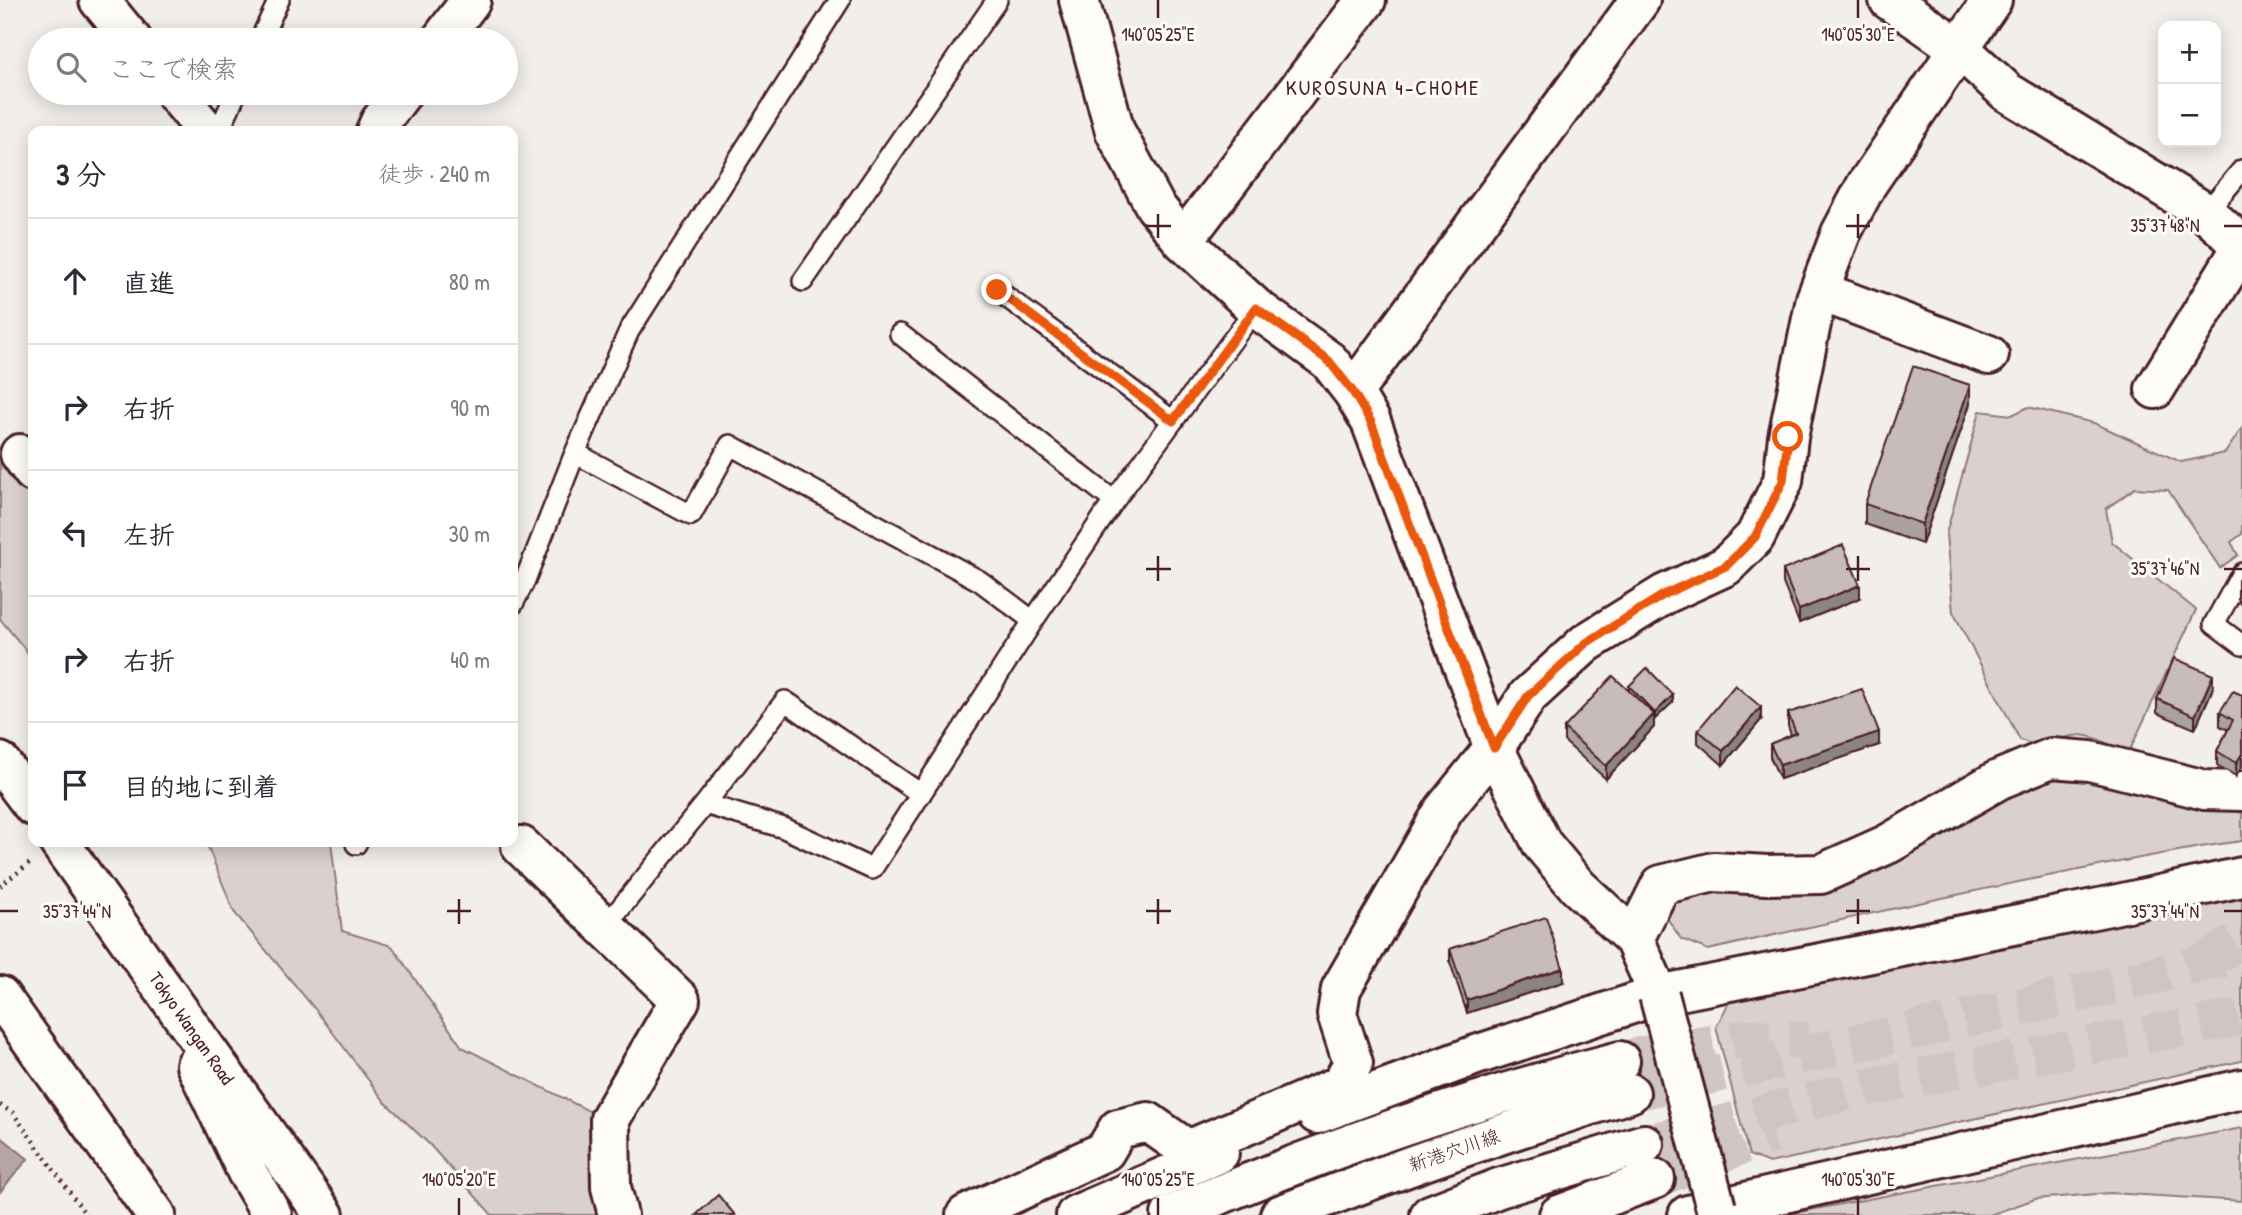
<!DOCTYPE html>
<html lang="ja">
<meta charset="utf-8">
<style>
:root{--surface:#fff;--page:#f7f7f7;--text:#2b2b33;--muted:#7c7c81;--line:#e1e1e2}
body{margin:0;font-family:"Patrick Hand","Klee One",sans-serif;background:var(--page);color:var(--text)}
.controls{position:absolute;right:21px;top:21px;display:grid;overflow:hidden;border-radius:14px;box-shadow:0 4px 18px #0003}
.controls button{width:63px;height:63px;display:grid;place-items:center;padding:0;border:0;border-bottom:2px solid var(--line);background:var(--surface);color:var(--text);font:35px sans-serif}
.stop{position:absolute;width:21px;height:21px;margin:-16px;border:5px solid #ea580c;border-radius:50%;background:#fff}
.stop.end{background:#ea580c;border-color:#fff;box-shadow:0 2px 7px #0008}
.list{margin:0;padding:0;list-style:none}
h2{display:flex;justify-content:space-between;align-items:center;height:91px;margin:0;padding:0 28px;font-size:30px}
h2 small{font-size:23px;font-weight:400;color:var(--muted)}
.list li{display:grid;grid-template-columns:46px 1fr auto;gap:21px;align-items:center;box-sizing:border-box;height:126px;padding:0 28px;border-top:2px solid var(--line)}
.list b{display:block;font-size:26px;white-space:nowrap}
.list em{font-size:23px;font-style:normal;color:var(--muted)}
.icon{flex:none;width:38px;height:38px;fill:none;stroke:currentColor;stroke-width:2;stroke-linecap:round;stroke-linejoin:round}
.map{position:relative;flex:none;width:2242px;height:1215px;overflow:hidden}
.search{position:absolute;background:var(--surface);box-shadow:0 4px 18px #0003;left:28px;top:28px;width:490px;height:77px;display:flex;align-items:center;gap:18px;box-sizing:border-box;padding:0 24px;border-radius:38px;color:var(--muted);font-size:26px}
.panel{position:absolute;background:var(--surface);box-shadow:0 4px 18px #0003;left:28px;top:126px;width:490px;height:721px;border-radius:14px}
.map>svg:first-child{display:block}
</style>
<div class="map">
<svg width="2242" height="1215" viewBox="0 0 2242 1215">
<rect width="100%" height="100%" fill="#f2efeb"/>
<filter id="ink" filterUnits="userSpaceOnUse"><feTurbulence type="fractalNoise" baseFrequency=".0143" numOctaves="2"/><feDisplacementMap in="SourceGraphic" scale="14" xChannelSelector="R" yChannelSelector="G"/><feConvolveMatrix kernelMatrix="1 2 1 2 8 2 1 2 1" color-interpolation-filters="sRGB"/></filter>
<g filter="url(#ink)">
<path fill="#d9d0cf" stroke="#92787d" stroke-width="2" d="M2028,407L2094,423L2181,462L2225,453L2242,428V534L2231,542L2238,555L2220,568L2168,490L2135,488L2106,509L2112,542L2196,610L2128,754C2085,733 2086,728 2040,747L2020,740L1953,612L1946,534L1980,411L2012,415Z
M0,452L33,492V659L0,619Z
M2046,771L2242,807V841C2178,849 2116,863 2053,875C1937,898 1822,924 1708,950L1681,939L1659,906L1676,897L1740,887Z
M206,842H331L342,931L392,946L462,1047L597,1115L591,1179L604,1215H492L430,1145L385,1102L315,1009L234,912Z
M2242,894V1061L1769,1163L1749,1155L1716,1027L1733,995Z
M2242,1128V1201L2110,1193L2035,1199L1990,1215H1784Z"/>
<path fill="#b7a5a6" stroke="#8b6f75" stroke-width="2" d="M0,1136L28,1159L0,1192Z"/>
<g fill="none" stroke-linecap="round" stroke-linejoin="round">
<path stroke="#d0c5c5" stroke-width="38" stroke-dasharray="38 19" stroke-linecap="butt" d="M2203,963L2242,939"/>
<path stroke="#d0c5c5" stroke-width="38" stroke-dasharray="38 19" stroke-linecap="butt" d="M1620,1061L1648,1054L1747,1038L1808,1040
M1630,1093L2068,996L2242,954
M1644,1144L1868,1087L2242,1017
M1655,1179L1772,1134"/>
<g stroke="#4a1f2b" stroke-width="24">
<path id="lane" d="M260,40L279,0
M219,131L236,93
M2206,213L2242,170
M803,281L997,0
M997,290L1173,421
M900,334L1114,501
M575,453L691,515L730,445L980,581L1033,621
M2242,573L2214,624L2242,645
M513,604L525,580L575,453L629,331L840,0
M705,804L784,828L872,869L1033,621L1114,501L1256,308
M356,844L357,842
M605,927L705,804L785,701L921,794"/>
</g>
<g stroke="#4a1f2b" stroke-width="44">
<path id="street" d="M99,0L132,40
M1079,0L1115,131L1155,206L1183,241L1256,308L1329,361L1353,392L1371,422L1494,748L1542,844L1578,887L1634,939L1659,995
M1889,0L1960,49L2007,92L2206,213L2242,245
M441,40L471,0
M175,93L207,131
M376,131L380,122L402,93
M1183,241L1366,0
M1819,291L1989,355
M2155,389L2242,247
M1353,392L1640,0
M20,454L33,472
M521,846L680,1000L610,1119L611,1187L618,1215
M1634,939L1661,885L1714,872L1767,875L1821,874L1888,844L1998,780L2051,758L2090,761L2205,790L2242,791
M1317,1114L1476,1055L1659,995L2109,906L2242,877
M966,1215L1105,1151L1118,1129L1148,1122L1188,1150L1341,1085L1353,1063L1337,1014L1341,989L1444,810L1494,748L1528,696L1586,643L1665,594L1726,566L1755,537L1783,481L1788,437L1816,299L1841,233L1867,184L1992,0
M1076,1215L1219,1153
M1688,1215L2242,1089"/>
</g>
<g stroke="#4a1f2b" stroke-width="44">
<path id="secondary" d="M1171,1215C1316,1153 1466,1100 1620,1061
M1280,1215C1395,1170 1511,1129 1630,1093
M1430,1215L1499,1188L1644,1144
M1559,1215L1655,1179"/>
</g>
<g stroke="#4a1f2b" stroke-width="44">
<path id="highway" d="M0,762L33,806
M59,842L324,1215
M0,996L156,1215
M196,1065L247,1172L272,1215"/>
</g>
<path stroke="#4a1f2b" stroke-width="4.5" stroke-dasharray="2 5" stroke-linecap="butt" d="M0,886L30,863
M0,1105L13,1113L86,1215"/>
<use href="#lane" stroke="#fdfcf7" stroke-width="19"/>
<use href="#street" stroke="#fdfcf7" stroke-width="38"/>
<use href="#secondary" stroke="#fdfcf7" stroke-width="38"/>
<use href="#highway" stroke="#fdfcf7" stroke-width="38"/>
<g stroke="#4a1f2b" stroke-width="44" stroke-linecap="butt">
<path id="street-bridge" d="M1659,995L1716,1208"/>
</g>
<use href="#street-bridge" stroke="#fdfcf7" stroke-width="38"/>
</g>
<path fill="#aca1a1" stroke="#4a1f2b" stroke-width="2" d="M1970,404L1922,544L1865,524V504Z
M1783,570L1860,598L1799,623L1783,583Z
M2242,577V605L2238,599V580Z
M1629,686L1673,702L1655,719L1654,718V727L1606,779L1564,741V728L1629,691Z
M2213,688L2195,729L2157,713V699Z
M2242,695L2236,776L2217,765V751L2228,730L2220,726V712Z
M1788,713L1879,745L1780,779L1770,757V744L1791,735L1788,726Z
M1761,720L1723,765L1698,743V730Z
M1450,949L1563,982L1467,1013L1450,962Z"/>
<path fill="#8c8383" stroke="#4a1f2b" stroke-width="2" d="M1970,385V404L1922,544V524Z
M1860,585V598L1799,623V610Z
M2213,675V688L2195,729V716Z
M1673,695V702L1655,719V713Z
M1761,707V720L1723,765V751Z
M1654,714V727L1606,779V766Z
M1879,732V745L1780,779V765Z
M2242,754V767L2236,776V763Z
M1563,968V982L1467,1013V1000Z"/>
<path fill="#c8bbbb" stroke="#4a1f2b" stroke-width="2" d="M1913,366L1970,385L1922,524L1865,504Z
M1843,545L1860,585L1799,610L1783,570Z
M2174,658L2213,675L2195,716L2157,699Z
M1647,668L1673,695L1655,713L1629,686Z
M1613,676L1654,714L1606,766L1564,728Z
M1735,685L1761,707L1723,751L1698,730Z
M1862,689L1879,732L1780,765L1770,744L1796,733L1788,713Z
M2233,691L2242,695V754L2236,763L2217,751L2233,720L2220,712Z
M1546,917L1563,968L1467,1000L1450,949Z
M718,1195L735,1215H696Z"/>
</g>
<g fill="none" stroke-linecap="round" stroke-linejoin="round" filter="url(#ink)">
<path stroke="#ea580c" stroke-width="9" d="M997,290L1173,421L1256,308L1329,361L1353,392L1371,422L1494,748L1528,696L1586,643L1665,594L1726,566L1755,537L1783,481L1788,437"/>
</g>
<path fill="none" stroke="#4a1f2b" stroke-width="2.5" d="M1158,0V18M1858,0V18M1158,214V238M1858,214V238M1146,226H1171M1846,226H1870M2224,226H2242M1158,556V581M1858,556V581M1146,569H1171M1846,569H1870M2224,569H2242M459,899V924M1158,899V924M1858,899V924M0,911H18M447,911H471M1146,911H1171M1846,911H1870M2224,911H2242M459,1198V1215M1158,1198V1215M1858,1198V1215"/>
<g text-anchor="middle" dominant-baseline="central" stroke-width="6" stroke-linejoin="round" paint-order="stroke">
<g font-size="19" fill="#4a1f2b" stroke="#fdfcf7">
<text transform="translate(192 1028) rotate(55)">Tokyo Wangan Road</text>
<text transform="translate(1454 1150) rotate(-19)">新港穴川線</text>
</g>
<g font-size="21" letter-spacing="2" fill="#4a1f2b" stroke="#fdfcf7">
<text x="1383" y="87">KUROSUNA 4-CHOME</text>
</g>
</g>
<g font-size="18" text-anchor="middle" fill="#4a1f2b" stroke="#fdfcf7" stroke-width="6" stroke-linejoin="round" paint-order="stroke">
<text x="1158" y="41">140°05'25"E</text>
<text x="1858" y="41">140°05'30"E</text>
<text x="2165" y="232">35°37'48"N</text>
<text x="2165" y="575">35°37'46"N</text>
<text x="77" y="918">35°37'44"N</text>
<text x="2165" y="918">35°37'44"N</text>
<text x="459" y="1186">140°05'20"E</text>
<text x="1158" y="1186">140°05'25"E</text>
<text x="1858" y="1186">140°05'30"E</text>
</g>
</svg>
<div class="controls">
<button>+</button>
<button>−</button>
</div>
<div class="stop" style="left:1788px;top:437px"></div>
<div class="stop end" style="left:997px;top:290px"></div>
<div class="search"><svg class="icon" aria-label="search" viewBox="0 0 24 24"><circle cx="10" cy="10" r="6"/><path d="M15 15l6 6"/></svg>ここで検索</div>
<section class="panel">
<h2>3 分<small>徒歩 · 240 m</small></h2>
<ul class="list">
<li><svg class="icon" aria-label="ahead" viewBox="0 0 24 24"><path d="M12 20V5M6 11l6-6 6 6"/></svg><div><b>直進</b></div><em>80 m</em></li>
<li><svg class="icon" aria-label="right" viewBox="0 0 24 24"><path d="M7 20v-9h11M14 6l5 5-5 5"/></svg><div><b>右折</b></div><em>90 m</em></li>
<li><svg class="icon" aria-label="left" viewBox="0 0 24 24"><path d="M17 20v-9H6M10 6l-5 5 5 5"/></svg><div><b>左折</b></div><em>30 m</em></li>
<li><svg class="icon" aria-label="right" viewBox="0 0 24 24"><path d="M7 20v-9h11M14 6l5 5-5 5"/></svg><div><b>右折</b></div><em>40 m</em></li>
<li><svg class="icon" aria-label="arrive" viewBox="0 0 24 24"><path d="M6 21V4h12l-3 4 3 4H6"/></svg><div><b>目的地に到着</b></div></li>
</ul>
</section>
</div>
